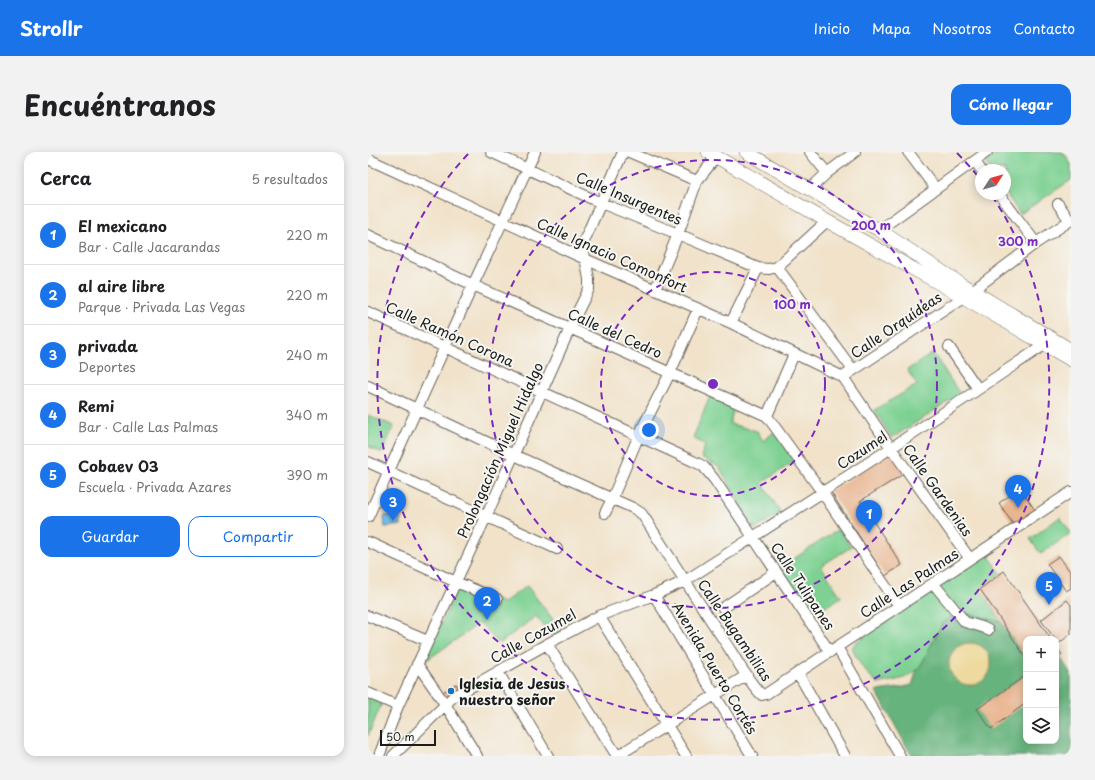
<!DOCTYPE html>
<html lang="es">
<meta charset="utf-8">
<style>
:root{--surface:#fff;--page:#f2f2f2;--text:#202124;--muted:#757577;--line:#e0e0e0;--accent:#1a73e8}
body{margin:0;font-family:"Playpen Sans",sans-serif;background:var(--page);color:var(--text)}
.controls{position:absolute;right:12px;bottom:12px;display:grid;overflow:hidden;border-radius:8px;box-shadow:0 2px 10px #0003}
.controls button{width:36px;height:36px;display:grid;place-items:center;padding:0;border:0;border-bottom:1px solid var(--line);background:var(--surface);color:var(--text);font:20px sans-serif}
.compass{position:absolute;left:607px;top:12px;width:36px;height:36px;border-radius:50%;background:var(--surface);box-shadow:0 2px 10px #0003;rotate:54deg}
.scale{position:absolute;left:12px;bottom:10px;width:56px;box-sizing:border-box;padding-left:4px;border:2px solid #1c1c1c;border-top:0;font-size:11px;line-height:14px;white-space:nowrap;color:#1c1c1c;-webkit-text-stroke:3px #f6f6f2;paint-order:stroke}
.you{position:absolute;left:281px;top:278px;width:14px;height:14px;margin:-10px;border:3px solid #fff;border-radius:50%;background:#1a73e8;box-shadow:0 0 0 6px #1a73e833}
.badge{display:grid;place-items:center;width:26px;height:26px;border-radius:50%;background:var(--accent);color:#fff;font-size:13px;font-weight:700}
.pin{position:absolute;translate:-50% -33px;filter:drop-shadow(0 1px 2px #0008)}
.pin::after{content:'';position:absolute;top:21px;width:14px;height:12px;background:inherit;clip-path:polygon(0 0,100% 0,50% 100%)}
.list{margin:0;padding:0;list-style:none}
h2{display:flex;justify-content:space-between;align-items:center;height:52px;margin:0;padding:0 16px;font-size:17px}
h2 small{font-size:13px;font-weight:400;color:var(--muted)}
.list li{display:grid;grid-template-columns:26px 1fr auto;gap:12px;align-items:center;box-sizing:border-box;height:60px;padding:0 16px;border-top:1px solid var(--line)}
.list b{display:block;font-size:15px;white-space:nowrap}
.list p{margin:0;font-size:13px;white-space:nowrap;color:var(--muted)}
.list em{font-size:13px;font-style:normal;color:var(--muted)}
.actions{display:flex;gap:8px;padding:12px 16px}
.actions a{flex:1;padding:9px 0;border:1px solid var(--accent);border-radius:12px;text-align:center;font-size:14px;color:var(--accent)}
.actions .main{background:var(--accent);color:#fff}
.icon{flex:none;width:22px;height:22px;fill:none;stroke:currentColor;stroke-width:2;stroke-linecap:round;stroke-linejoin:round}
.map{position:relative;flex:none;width:703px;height:604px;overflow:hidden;border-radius:12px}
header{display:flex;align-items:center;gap:24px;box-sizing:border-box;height:56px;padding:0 20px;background:var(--accent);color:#fff}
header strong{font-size:19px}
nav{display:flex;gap:22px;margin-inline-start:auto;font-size:14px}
.intro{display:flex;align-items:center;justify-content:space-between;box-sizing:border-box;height:96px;padding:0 24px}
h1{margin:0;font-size:28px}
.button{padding:10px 18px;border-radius:12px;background:var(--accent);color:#fff;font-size:14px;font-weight:700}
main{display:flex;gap:24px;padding:0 24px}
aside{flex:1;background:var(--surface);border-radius:12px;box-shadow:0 2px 10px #0003}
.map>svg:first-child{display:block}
</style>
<header>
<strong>Strollr</strong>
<nav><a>Inicio</a><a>Mapa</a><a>Nosotros</a><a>Contacto</a></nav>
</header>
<div class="intro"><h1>Encuéntranos</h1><a class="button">Cómo llegar</a></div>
<main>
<aside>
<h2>Cerca<small>5 resultados</small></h2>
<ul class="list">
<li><span class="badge">1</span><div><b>El mexicano</b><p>Bar · Calle Jacarandas</p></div><em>220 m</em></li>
<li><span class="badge">2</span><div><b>al aire libre</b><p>Parque · Privada Las Vegas</p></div><em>220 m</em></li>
<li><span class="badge">3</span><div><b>privada</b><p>Deportes</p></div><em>240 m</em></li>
<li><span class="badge">4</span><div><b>Remi</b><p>Bar · Calle Las Palmas</p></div><em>340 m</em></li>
<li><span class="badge">5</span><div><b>Cobaev 03</b><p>Escuela · Privada Azares</p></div><em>390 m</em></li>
</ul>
<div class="actions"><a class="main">Guardar</a><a>Compartir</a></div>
</aside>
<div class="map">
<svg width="703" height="604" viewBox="0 0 703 604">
<rect width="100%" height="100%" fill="#f6f6f2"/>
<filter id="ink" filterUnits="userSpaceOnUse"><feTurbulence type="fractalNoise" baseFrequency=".025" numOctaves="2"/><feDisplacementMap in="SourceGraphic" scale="8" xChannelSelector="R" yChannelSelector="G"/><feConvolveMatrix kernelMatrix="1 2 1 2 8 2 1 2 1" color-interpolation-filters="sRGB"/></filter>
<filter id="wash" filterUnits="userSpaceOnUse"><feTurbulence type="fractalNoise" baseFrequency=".012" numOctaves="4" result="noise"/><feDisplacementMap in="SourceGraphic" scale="16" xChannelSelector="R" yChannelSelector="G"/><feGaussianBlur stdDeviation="0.9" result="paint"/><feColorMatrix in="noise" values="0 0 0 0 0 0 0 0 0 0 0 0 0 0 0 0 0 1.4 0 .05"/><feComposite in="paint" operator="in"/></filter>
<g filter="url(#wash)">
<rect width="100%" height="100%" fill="#f1e2c9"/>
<path fill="#7ed193" stroke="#4d7658" d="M632,0H695L703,12V28L652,62L637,40V18H623L617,10Z
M565,201L592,242L524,286L506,258L549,233L539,218Z
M342,244L366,255L362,272L389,279L395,289L410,277L431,306L394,331L413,361L387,377L351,315L333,305L337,293L325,286Z
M0,263L26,274L14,301L0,294Z
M692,365L703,381L673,402L662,387Z
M471,377L483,395L453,414L473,445L442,465L410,417Z
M619,401L633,422L612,437L633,470L590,459C583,468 574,476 568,485C560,497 557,512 545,521C537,528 520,529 510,532C497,519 491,512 484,496L488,490Z
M92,429L135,451L159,434L194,479L184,485L168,464L131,492L112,471L56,510Z
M0,541L15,548L0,584Z"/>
<path fill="#66b37d" stroke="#41684c" d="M590,459L633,470L658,506V589H688V507L692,505L703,522V604H544L508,539L531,536L544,533L549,518L553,513L575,470Z"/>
<path fill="#eeda9e" stroke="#857b5d" d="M581 512a21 21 0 1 1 42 0a21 21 0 1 1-42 0Z"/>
<path fill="#74bded" stroke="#486c84" d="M32,363L33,373L17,375L16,364Z"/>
<g id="blocks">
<path fill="#e9b692" d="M523,300L537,321L492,349L534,413L517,424L462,339Z
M652,336L669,361L647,375L631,351Z
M691,404L703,421V436L698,439L679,412Z
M636,419L683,487H658V506L612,437Z
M699,448L703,453V482L690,492L688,487H687L673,468Z
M688,494L694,503L688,507Z
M657,524L658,551L623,577L609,557Z
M88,532L92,538L78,547L75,540Z"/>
</g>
</g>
<g filter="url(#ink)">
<use href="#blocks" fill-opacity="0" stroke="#676159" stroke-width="1"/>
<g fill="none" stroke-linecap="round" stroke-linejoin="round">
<g stroke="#676159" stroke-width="12">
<path id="minor" d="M123,0L233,51L310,82L390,116L401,117L409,115L459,69
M261,0L329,29
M442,0L459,21
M540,0L568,37
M0,7L217,107L363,171L475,225
M607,9L613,18
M442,37L459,21L487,0
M631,42L668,91
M690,52L702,69
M511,78L619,0
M0,83L105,133L399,264L454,340L531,454
M409,115L485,218
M287,138L310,82L329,29L348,5
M0,160L325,309L335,314L346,327L462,500
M363,171L390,116
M581,195L610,237
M475,225L596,145L668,91L703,68
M475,225L523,296L602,407
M0,234L146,303L265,356L273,361L278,368C304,409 330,449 357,490C368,506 380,530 394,543L398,542L703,340
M399,264L426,202
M0,310L189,397
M237,361L244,347L271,283L302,221L330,157
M0,365L105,133L167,0
M0,390L88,430L129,447
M565,431L597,470L614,475L620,478
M286,443L384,604
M355,456L408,420
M0,464L60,489
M231,464L318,604
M179,492L249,604
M469,495L532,604
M49,512L77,552L109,604
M130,520L180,604
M430,521L477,604
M0,541L30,554
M11,604L30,554L118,365L207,165L221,137V127L215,95L217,87L255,0
M25,604L85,545L179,492L231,464L286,443L317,429L523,296L676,193L680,188
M249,604L379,523"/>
</g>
<g stroke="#676159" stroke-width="14">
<path id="major" d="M340,0L459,69L585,139L703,208
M378,0L511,78L593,132L703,198"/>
</g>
<use href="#minor" stroke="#fff" stroke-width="10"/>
<use href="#major" stroke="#fff" stroke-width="13"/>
</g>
</g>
<g fill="none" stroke="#7b2cbf" stroke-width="2" stroke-dasharray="7 5">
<circle cx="345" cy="232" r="112"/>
<circle cx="345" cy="232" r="224"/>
<path d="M589 1A336 336 0 0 1 612 27M624 44A336 336 0 1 1 101 1"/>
</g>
<circle fill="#1f6fb2" stroke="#f6f6f2" stroke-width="1.5" cx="83" cy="539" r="4"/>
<g text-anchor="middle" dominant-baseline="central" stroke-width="4" stroke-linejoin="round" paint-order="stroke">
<g font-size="14" fill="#1c1c1c" stroke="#f6f6f2">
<text transform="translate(261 46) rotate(23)">Calle Insurgentes</text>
<text transform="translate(244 103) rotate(24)">Calle Ignacio Comonfort</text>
<text transform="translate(528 173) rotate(-34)">Calle Orquídeas</text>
<text transform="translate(247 181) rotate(24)">Calle del Cedro</text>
<text transform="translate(82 182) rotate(24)">Calle Ramón Corona</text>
<text transform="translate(132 298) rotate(-66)">Prolongación Miguel Hidalgo</text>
<text transform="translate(494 298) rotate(-33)">Cozumel</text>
<text transform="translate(570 338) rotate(55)">Calle Gardenias</text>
<text transform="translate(541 431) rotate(-33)">Calle Las Palmas</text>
<text transform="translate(435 434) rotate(56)">Calle Tulipanes</text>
<text transform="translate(367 478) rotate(56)">Calle Bugambilias</text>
<text transform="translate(165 484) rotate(-29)">Calle Cozumel</text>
<text transform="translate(347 516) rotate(59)">Avenida Puerto Cortés</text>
</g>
<g font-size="14" font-weight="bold" fill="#1c1c1c" stroke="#f6f6f2" text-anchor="start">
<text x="91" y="531">Iglesia de Jesus<tspan x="91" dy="16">nuestro señor</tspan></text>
</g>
</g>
<circle cx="345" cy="232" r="6" fill="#7b2cbf" stroke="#f6f6f2" stroke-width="2"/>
<g font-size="12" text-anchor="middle" font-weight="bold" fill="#7b2cbf" stroke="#f6f6f2" stroke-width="4" stroke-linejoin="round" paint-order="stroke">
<text x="503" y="78">200 m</text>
<text x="650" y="94">300 m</text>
<text x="424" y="157">100 m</text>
</g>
</svg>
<div class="controls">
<button>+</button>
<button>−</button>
<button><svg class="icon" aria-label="layers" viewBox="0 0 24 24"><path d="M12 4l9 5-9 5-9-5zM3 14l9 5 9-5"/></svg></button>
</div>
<svg class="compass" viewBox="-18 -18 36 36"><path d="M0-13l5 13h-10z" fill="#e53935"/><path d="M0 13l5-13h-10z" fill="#757577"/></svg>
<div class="scale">50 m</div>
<div class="you"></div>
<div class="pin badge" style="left:501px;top:381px">1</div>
<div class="pin badge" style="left:119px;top:468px">2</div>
<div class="pin badge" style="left:25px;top:369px">3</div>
<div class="pin badge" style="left:650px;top:356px">4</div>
<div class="pin badge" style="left:681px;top:453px">5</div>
</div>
</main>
